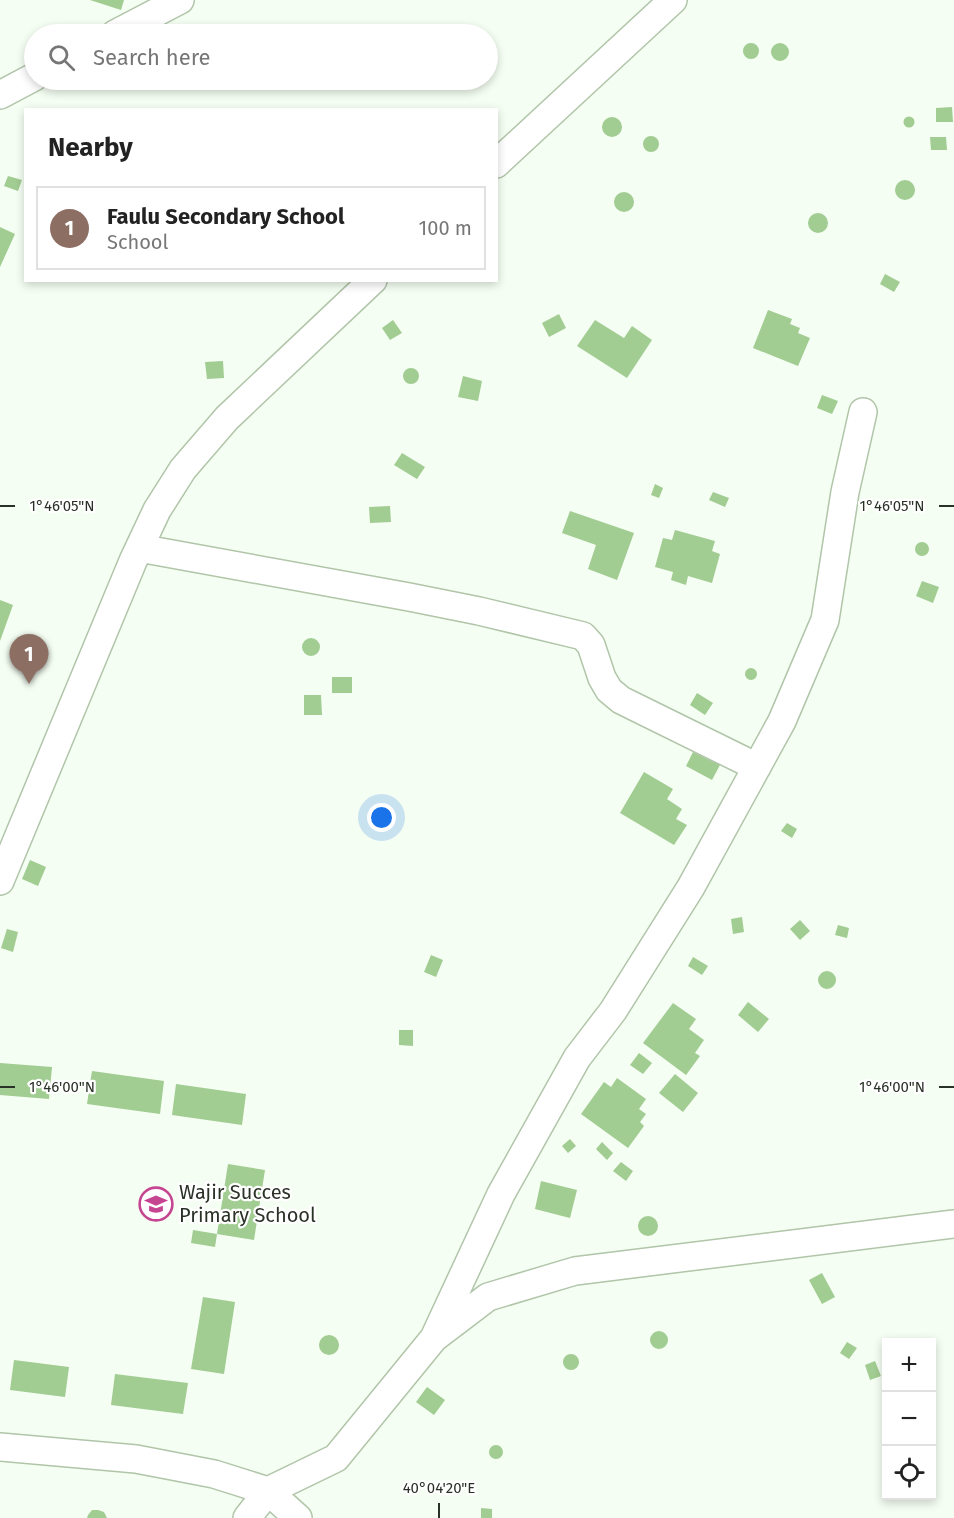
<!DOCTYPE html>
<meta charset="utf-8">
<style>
:root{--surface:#fff;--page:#f6f6f6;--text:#222;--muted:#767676;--line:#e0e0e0;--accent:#c54590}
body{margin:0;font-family:"Fira Sans",sans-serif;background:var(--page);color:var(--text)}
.controls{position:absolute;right:18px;bottom:18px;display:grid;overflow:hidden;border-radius:0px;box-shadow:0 3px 9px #0003}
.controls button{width:54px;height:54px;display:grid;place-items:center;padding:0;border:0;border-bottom:2px solid var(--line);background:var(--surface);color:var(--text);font:30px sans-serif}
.you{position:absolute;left:382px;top:818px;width:21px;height:21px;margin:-15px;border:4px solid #fff;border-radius:50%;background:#1a73e8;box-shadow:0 0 0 9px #1a73e833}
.badge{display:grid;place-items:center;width:39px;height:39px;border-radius:50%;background:var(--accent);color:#fff;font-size:20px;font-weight:700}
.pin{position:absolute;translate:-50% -50px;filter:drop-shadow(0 2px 3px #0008)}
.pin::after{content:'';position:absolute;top:32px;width:21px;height:18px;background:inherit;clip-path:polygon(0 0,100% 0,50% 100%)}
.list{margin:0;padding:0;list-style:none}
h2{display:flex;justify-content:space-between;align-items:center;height:78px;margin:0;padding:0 24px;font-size:26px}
h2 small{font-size:20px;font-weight:400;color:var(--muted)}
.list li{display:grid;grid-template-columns:39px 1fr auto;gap:18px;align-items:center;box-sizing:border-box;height:84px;margin:0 12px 12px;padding:0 12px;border:2px solid var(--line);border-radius:0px}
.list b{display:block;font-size:22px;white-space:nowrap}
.list p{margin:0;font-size:20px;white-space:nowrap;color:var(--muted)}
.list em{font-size:20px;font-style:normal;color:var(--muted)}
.icon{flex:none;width:33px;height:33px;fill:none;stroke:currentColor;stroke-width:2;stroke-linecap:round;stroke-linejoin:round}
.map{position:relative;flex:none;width:954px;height:1518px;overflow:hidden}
.search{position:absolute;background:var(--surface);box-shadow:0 3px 9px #0003;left:24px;top:24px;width:474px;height:66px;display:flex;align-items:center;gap:15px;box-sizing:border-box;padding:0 21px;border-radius:33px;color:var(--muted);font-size:22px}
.panel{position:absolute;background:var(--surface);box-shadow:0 3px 9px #0003;left:24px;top:108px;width:474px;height:174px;border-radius:0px}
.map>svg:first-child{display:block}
</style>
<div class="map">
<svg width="954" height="1518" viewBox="0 0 954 1518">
<rect width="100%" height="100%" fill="#f5fef2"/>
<path fill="#a1cc92" d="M90,0H124L121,10Z
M771 52a9 9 0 1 1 18 0a9 9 0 1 1-18 0Z
M743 51a8 8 0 1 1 16 0a8 8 0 1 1-16 0Z
M952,107L953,122H936V108Z
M903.5 122a5.5 5.5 0 1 1 11 0a5.5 5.5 0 1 1-11 0Z
M602 127a10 10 0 1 1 20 0a10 10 0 1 1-20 0Z
M643 144a8 8 0 1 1 16 0a8 8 0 1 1-16 0Z
M930,137H946L947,150H931Z
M8,176L22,180L18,191L4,186Z
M895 190a10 10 0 1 1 20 0a10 10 0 1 1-20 0Z
M614 202a10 10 0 1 1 20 0a10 10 0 1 1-20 0Z
M808 223a10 10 0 1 1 20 0a10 10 0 1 1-20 0Z
M0,227L15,234L0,267Z
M885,274L900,282L894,292L880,284Z
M768,310L792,319L790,324L800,328L798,333L810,338L798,366L753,348Z
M559,314L566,328L549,337L542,323Z
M393,320L402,333L390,340L382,328Z
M595,320L624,338L632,326L652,340L627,378L577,346Z
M223,361L224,378L207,379L205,362Z
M403 376a8 8 0 1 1 16 0a8 8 0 1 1-16 0Z
M463,376L482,381L478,401L458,397Z
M822,395L838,401L832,414L817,408Z
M402,453L425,467L417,479L394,465Z
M655,484L663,488L659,498L651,495Z
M713,492L729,498L725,507L709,500Z
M390,506L391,522L370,523L369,507Z
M570,511L634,533L617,580L588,569L596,545L562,533Z
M675,530L715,541L712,551L720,554L712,583L688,576L686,585L671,580L673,572L655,567L663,538L672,540Z
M915 549a7 7 0 1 1 14 0a7 7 0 1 1-14 0Z
M922,581L939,587L933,603L916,596Z
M0,600L13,605L0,641Z
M302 647a9 9 0 1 1 18 0a9 9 0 1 1-18 0Z
M745 674a6 6 0 1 1 12 0a6 6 0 1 1-12 0Z
M332,677H352V693H332Z
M697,693L713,703L705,715L690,705Z
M304,695H321L322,715H304Z
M693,752L720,765L712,780L686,766Z
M644,772L673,789L667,799L682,809L676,819L687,825L674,845L620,813Z
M787,823L797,829L792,838L781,831Z
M30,860L46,867L38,886L22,879Z
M742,917L744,932L733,934L731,919Z
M800,920L810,931L800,940L790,929Z
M838,925L849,928L847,938L835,935Z
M7,929L18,932L13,952L1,948Z
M431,955L443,960L436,977L424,972Z
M693,957L708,966L702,975L688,966Z
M818 980a9 9 0 1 1 18 0a9 9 0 1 1-18 0Z
M748,1002L769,1019L758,1032L738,1015Z
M673,1003L696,1019L689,1029L704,1040L695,1053L700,1056L686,1075L643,1043Z
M399,1030H413V1046L399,1045Z
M639,1053L652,1063L643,1074L630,1065Z
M0,1063L52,1067L49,1099L0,1095Z
M92,1071L164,1081L160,1114L87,1104Z
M675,1074L698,1093L683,1112L659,1093Z
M617,1078L646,1099L639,1109L646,1114L640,1122L644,1126L628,1148L581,1114L604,1082L611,1087Z
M176,1084L246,1094L242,1125L172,1115Z
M570,1139L576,1146L568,1153L562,1146Z
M602,1142L613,1153L607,1160L596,1149Z
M621,1162L633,1171L626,1181L613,1171Z
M228,1164L265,1170L254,1240L217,1234Z
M541,1181L577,1190L570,1218L535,1209Z
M638 1226a10 10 0 1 1 20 0a10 10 0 1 1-20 0Z
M193,1230L217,1234L215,1247L191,1243Z
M822,1273L835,1297L822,1304L809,1280Z
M203,1297L235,1302L224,1374L191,1369Z
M650 1340a9 9 0 1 1 18 0a9 9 0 1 1-18 0Z
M319 1345a10 10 0 1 1 20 0a10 10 0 1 1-20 0Z
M847,1342L857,1348L849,1359L840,1353Z
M563 1362a8 8 0 1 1 16 0a8 8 0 1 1-16 0Z
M14,1360L69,1367L65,1397L10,1390Z
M875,1361L881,1376L870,1380L865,1365Z
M115,1374L188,1383L183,1414L111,1405Z
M427,1387L445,1400L434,1415L416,1402Z
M489 1452a7 7 0 1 1 14 0a7 7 0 1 1-14 0Z
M481,1508L492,1509V1518H481Z
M92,1510H98L104,1512L107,1518H87L88,1515Z"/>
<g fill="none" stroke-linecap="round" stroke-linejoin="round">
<g stroke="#b0c5a9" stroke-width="30">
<path id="minor" d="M115,34L180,0
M0,95L34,77
M496,164L673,0
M139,548L409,597L479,611L583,636L591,645L602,678L609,690L621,700L757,767
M0,881L133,561L157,510L183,469L227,418L373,280
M434,1338L501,1194L577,1058L613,1011L691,887L782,721L825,620L845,492L863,412
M0,1447L136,1459L214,1474L268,1491L298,1518
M247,1518L268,1491L336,1458L434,1338L488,1297L575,1271L954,1224"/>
</g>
<use href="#minor" stroke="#fff" stroke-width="27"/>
</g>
<path fill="none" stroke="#2a3227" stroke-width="2" d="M0,506H15M939,506H954M0,1087H15M939,1087H954M439,1503V1518"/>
<defs>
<g id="school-ring" transform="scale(1.725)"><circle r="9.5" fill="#fff" stroke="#c54590" stroke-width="1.5"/><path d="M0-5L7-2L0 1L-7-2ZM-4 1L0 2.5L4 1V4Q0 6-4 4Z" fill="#c54590"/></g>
</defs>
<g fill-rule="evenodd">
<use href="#school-ring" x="156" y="1204"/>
</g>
<g text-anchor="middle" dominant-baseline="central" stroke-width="4.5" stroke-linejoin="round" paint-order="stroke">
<g font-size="20" fill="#2a3227" stroke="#fff" text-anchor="start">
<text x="179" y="1192">Wajir Succes<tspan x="179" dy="23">Primary School</tspan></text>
</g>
</g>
<g font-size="15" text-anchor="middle" fill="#2a3227" stroke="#fff" stroke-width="4.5" stroke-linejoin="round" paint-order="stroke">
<text x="62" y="511">1°46'05"N</text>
<text x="892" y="511">1°46'05"N</text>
<text x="62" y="1092">1°46'00"N</text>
<text x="892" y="1092">1°46'00"N</text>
<text x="439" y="1493">40°04'20"E</text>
</g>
</svg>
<div class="controls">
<button>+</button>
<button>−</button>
<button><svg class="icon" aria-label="locate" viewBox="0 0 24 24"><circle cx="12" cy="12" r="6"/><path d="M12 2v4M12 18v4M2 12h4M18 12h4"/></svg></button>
</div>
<div class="you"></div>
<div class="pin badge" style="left:29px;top:684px;background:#8d6e63">1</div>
<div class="search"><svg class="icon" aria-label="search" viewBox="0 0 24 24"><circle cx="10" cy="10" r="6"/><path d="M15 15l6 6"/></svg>Search here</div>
<section class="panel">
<h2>Nearby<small></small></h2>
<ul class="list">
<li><span class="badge" style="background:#8d6e63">1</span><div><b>Faulu Secondary School</b><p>School</p></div><em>100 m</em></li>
</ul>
</section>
</div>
